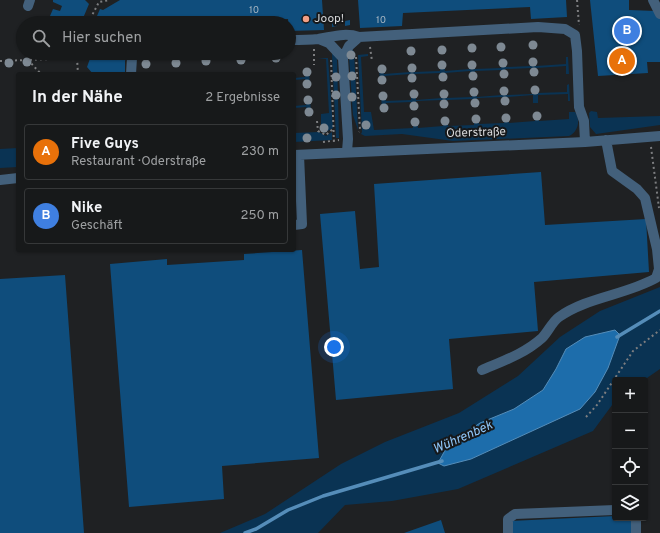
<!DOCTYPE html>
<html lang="de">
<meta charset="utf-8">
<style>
:root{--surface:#17191a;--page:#242627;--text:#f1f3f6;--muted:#9ea0a2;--line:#363839;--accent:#d93025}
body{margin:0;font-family:Overpass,sans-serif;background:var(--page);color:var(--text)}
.controls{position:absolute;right:12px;bottom:12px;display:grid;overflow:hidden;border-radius:4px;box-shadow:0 1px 3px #0004}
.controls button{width:36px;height:36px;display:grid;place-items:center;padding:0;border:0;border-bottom:1px solid var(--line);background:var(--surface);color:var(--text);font:20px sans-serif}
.you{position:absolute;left:334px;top:347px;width:14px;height:14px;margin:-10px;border:3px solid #fff;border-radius:50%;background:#1a73e8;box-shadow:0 0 0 6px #1a73e833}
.badge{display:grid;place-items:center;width:26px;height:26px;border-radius:50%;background:var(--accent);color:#fff;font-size:13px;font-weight:700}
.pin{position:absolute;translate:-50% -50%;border:2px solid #fff;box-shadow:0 1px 4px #0006}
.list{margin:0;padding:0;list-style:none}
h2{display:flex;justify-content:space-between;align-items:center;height:52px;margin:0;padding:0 16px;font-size:17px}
h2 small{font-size:13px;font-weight:400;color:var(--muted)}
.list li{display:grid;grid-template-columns:26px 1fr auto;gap:12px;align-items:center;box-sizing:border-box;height:56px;margin:0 8px 8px;padding:0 8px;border:1px solid var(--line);border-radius:4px}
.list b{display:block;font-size:15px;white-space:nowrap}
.list p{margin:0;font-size:13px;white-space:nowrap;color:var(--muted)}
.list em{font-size:13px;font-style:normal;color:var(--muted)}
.icon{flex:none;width:22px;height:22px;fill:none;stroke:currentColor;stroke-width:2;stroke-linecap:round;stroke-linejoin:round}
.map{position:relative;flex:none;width:660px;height:533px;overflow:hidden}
.search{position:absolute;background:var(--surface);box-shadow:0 1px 3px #0004;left:16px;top:16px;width:280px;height:44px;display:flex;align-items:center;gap:10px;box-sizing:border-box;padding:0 14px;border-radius:22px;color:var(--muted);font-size:15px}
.panel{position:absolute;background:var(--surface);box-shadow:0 1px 3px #0004;left:16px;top:72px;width:280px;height:180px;border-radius:4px}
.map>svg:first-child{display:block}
</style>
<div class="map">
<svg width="660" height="533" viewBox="0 0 660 533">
<rect width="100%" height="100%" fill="#1f2123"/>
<path fill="#0a3353" d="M352,50L354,51L358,130L353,115L349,57Z
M332,54H336L337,59L339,138H336Z
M368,54V56L361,57L364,112H371L374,130L413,128V120H417L418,128L443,126V119H448V126L474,125V117H478L479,124L504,123V116L508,115L509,123L535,121L534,114H539V121L569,119V112H575C581,120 578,132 569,136L453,141L402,134L365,136L361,134L362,132L358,55Z
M566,57H568L569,74H566V66L536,68V75L532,76L531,68L505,69L506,77H501V70L475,71V78L471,79L470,71L445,73V80H441L440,73L414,74L415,81L410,82V74L384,76V83H380L379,67L383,66L384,74L410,72L409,65H414V72L440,71V63H444L445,71L470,69V62H474L475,69L501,68L500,60H505V67L531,66V59H535L536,66L566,64Z
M318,58H328L333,128L324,133L321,130V114L329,113L326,59Z
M305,70H309L310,86L305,87V79L294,80V78L305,77Z
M569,84L570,101H568V94L538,95V103H533V95L507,97V104H503L502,97L477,98V106H473L472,99L447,100V107H442V100L416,101V109H412L411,102L386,103V110H382L381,94H385L386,101L411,100V92H416V100L442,98V91H446V98L472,97V89H476L477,97L502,95V88H507V95L533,94V86H537V93L567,92V85Z
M306,98H310L311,114H307L306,107L294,108V106L306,105Z
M591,111L597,112L598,118L660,116V125L596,134L590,127L589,113Z
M319,132L326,136L332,132V140L294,142V133Z
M18,148V167L0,168V149Z
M660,287V369L644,380H615V401L593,431L458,489L392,501L345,505L318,533H220L265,514L341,464L385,442L459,413L518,376L560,337L600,311Z"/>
<path fill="#1d6dab" stroke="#558db9" d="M615,330L620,335L608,368L595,392L580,409L471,459L444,466L438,463L448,445L480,423L514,409L543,390L556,369L566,349L585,337Z"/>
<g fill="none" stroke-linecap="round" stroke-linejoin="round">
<path stroke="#558db9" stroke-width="3.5" d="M617,337L660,311
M245,533L256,529L288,510L323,496L442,461"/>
</g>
<path fill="#0f4d7c" d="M53,0H85L89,4L81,23H47L53,9L60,11L62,6L53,2Z
M120,0H322L324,30L289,31L288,19L222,23H94L100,9L103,10Z
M358,0H566L567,17L531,19L530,7L403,13L402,26L360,28Z
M590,0H629V10L656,11L660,18V62H647L648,73L598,76Z
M350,20V25L345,26V21Z
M336,21L337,26L332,27V22Z
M92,53H128L125,61V74H93L87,67Z
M541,172L545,225L646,219L649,272L534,282L538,331L449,339L453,389L336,400L320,214L355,211L360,269L379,267L374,184Z
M302,250L319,458L222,466L224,499L129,507L110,264L167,259V265L244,260V254Z
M65,275L84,533H0V279Z
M615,516V518H631L632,533H510V521Z
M441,520L445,533H404Z"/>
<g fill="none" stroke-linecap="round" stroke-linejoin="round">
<path stroke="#7d7e80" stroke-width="2" stroke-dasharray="2 3" stroke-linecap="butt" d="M577,0L579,25
M88,23L99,2L110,0
M370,47L372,61
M314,49V65
M78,53L77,58L78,74
M145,56L228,53
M356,57L360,130L359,132
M28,60L41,74
M331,60L334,144
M0,61L77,58
M317,121L318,131L326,135L334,128
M323,142L339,140
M651,147L659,208
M586,417L597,405L633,351L660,330"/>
<path stroke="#43607b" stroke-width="10" d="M653,0L660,14
M28,6L30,0
M319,39L329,43L343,58
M289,40C299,40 309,40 318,39C332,37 345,32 359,37L538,27L565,29L575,35L577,51L579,107L584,121L585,142
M131,74L132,58L135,53
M347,151L348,139L343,58L349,46L359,37
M294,155L585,142L660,136
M0,180L18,178
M294,225L302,224L299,155
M482,370C503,361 524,354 542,338C548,332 552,322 559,317C587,297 626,295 656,278L659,269L657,249L645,198L637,189L612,171L606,140
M636,518V533
M508,533V519L515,514L615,510"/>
</g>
<g fill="#7e8993">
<circle cx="533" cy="45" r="4.5"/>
<circle cx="501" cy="47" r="4.5"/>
<circle cx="472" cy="48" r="4.5"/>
<circle cx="442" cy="50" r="4.5"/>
<circle cx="411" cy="51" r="4.5"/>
<circle cx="351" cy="55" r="4.5"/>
<circle cx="276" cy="58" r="4.5"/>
<circle cx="241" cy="60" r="4.5"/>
<circle cx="206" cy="61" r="4.5"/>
<circle cx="27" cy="62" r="4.5"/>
<circle cx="533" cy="62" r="4.5"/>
<circle cx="9" cy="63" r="4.5"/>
<circle cx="176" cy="63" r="4.5"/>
<circle cx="503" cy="63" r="4.5"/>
<circle cx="146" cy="64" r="4.5"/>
<circle cx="442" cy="65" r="4.5"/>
<circle cx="472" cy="65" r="4.5"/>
<circle cx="412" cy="68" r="4.5"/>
<circle cx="382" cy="69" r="4.5"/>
<circle cx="307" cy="72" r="4.5"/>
<circle cx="534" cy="72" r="4.5"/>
<circle cx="504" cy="74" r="4.5"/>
<circle cx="352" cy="76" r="4.5"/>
<circle cx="473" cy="76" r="4.5"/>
<circle cx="336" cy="77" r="4.5"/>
<circle cx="443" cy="77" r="4.5"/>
<circle cx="412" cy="78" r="4.5"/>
<circle cx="382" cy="80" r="4.5"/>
<circle cx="307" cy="84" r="4.5"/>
<circle cx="535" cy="90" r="4.5"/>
<circle cx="504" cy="91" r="4.5"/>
<circle cx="474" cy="92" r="4.5"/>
<circle cx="414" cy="94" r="4.5"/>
<circle cx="444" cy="94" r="4.5"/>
<circle cx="336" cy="95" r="4.5"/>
<circle cx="383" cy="96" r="4.5"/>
<circle cx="352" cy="97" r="4.5"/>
<circle cx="308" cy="100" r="4.5"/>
<circle cx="505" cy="101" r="4.5"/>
<circle cx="475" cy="103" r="4.5"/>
<circle cx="444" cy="104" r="4.5"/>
<circle cx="414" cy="106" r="4.5"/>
<circle cx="384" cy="108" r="4.5"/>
<circle cx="309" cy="112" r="4.5"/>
<circle cx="537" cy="116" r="4.5"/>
<circle cx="506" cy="118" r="4.5"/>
<circle cx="476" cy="119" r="4.5"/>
<circle cx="445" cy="121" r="4.5"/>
<circle cx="415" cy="122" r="4.5"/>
<circle cx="366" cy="125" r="4.5"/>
<circle cx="324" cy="128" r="4.5"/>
<circle cx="307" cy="138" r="4.5"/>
</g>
<circle fill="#f39f85" stroke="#16181a" stroke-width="1.5" cx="306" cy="19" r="4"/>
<g text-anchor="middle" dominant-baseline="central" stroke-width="4" stroke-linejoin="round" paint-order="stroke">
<g font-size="10" fill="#a5b5c2">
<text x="254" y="10">10</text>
<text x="381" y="20">10</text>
</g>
<g font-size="12" fill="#d7d8da" stroke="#16181a" text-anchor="start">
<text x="314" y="19">Joop!</text>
</g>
<g font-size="12" fill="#d7d8da" stroke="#16181a">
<text transform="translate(476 133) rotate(-2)">Oderstraße</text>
</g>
<g font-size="13" font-style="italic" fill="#8fc6f8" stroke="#16181a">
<text transform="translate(463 438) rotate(-24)">Wührenbek</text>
</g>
</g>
</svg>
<div class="controls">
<button>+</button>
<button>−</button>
<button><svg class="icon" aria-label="locate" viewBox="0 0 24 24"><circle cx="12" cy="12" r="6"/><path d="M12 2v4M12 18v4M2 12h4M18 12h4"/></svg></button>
<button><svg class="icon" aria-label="layers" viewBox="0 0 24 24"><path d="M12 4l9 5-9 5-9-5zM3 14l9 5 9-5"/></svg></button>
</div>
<div class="you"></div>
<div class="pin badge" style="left:622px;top:61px;background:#e8710a">A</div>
<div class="pin badge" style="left:627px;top:31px;background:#3f7fe0">B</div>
<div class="search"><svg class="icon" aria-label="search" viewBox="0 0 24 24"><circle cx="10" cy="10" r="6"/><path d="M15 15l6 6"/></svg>Hier suchen</div>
<section class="panel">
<h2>In der Nähe<small>2 Ergebnisse</small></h2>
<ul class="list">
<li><span class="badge" style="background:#e8710a">A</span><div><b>Five Guys</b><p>Restaurant · Oderstraße</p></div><em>230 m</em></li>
<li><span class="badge" style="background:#3f7fe0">B</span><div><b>Nike</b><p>Geschäft</p></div><em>250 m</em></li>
</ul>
</section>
</div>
